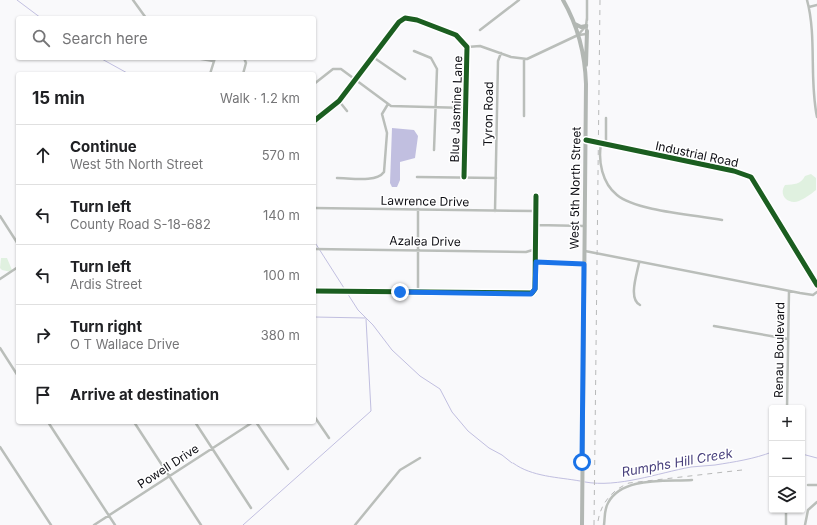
<!DOCTYPE html>
<meta charset="utf-8">
<style>
:root{--surface:#fff;--page:#f6f6f6;--text:#202124;--muted:#757577;--line:#e0e0e0}
body{margin:0;font-family:Inter,sans-serif;background:var(--page);color:var(--text)}
.controls{position:absolute;right:12px;bottom:12px;display:grid;overflow:hidden;border-radius:4px;box-shadow:0 1px 3px #0004}
.controls button{width:36px;height:36px;display:grid;place-items:center;padding:0;border:0;border-bottom:1px solid var(--line);background:var(--surface);color:var(--text);font:20px sans-serif}
.stop{position:absolute;width:12px;height:12px;margin:-9px;border:3px solid #1a73e8;border-radius:50%;background:#fff}
.stop.end{background:#1a73e8;border-color:#fff;box-shadow:0 1px 4px #0008}
.list{margin:0;padding:0;list-style:none}
h2{display:flex;justify-content:space-between;align-items:center;height:52px;margin:0;padding:0 16px;font-size:17px}
h2 small{font-size:13px;font-weight:400;color:var(--muted)}
.list li{display:grid;grid-template-columns:26px 1fr auto;gap:12px;align-items:center;box-sizing:border-box;height:60px;padding:0 16px;border-top:1px solid var(--line)}
.list b{display:block;font-size:15px;white-space:nowrap}
.list p{margin:0;font-size:13px;white-space:nowrap;color:var(--muted)}
.list em{font-size:13px;font-style:normal;color:var(--muted)}
.icon{flex:none;width:22px;height:22px;fill:none;stroke:currentColor;stroke-width:2;stroke-linecap:round;stroke-linejoin:round}
.map{position:relative;flex:none;width:817px;height:525px;overflow:hidden}
.search{position:absolute;background:var(--surface);box-shadow:0 1px 3px #0004;left:16px;top:16px;width:300px;height:44px;display:flex;align-items:center;gap:10px;box-sizing:border-box;padding:0 14px;border-radius:4px;color:var(--muted);font-size:15px}
.panel{position:absolute;background:var(--surface);box-shadow:0 1px 3px #0004;left:16px;top:72px;width:300px;height:352px;border-radius:4px}
.map>svg:first-child{display:block}
</style>
<div class="map">
<svg width="817" height="525" viewBox="0 0 817 525">
<rect width="100%" height="100%" fill="#f9f9fb"/>
<path fill="#e0f1e0" d="M811,174L816,178V190C811,194 804,199 799,201C788,205 778,195 785,185C795,184 800,185 805,176Z
M1,258H7L12,270L11,272L2,270L0,268Z"/>
<path fill="#c1bfe0" d="M392,128L414,130L418,136L415,158L400,162V180L397,187H392L390,183Z"/>
<g fill="none" stroke-linecap="round" stroke-linejoin="round">
<path stroke="#c1bfe0" stroke-width="1" d="M17,0L41,18
M100,58L129,74
M314,241L358,310L373,325L392,350L420,376L440,389L452,412L468,431L489,448L502,455L512,463
M314,317L365,318
M802,454L817,458
M513,463C532,477 558,477 580,481
M585,482C618,488 658,473 691,467C699,466 707,466 715,465C734,462 754,459 772,452
M243,525L371,411L366,319"/>
<path stroke="#babeba" stroke-width="2.5" d="M133,0L146,18
M587,0V20
M807,0C817,37 809,79 817,117
M809,7L817,5
M480,30L519,0
M579,35L586,34L587,25
M467,47L480,46L511,57L527,59L578,35L586,26L587,18
M414,51L431,58L437,69L434,150
M373,57L405,79
M196,58L213,61
M210,74L215,58
M243,74L246,63L244,58
M314,84L333,69H341L391,106L466,108
M339,101L347,111
M524,116V59
M314,121L339,101L399,22L405,18L417,20L456,35L467,47L464,177
M586,140L734,171L751,177L817,285
M601,144C598,161 602,183 617,195C636,211 696,215 722,220
M606,144V118
M417,177L496,178
M337,178C350,178 376,183 384,172L387,133L382,114L388,104
M314,208L535,211
M418,209V292
M495,211L498,61L501,53
M0,216L18,244
M536,225L585,226
M314,249L526,252L536,249
M585,251L800,293L813,295L817,292
M536,262L584,264
M639,263C637,274 628,299 640,305
M0,279L18,267
M314,291L532,293L535,289L536,196
M714,326L788,339
M0,348L18,376
M787,408L789,291
M314,416L329,438
M48,422L115,525
M134,422L201,525
M195,422L251,508
M256,422L288,469
M0,447L51,525
M808,485H817
M94,525L253,422
M355,525L400,470L420,458
M604,525C605,518 604,510 608,503C622,476 667,482 692,480
M786,525V510
M805,525L808,510L817,502"/>
<path stroke="#b2b7b3" stroke-width="4" d="M563,0C578,26 585,54 586,84L582,525
M575,24L581,27L586,26
M586,65L587,31"/>
<path stroke="#b8b9b9" stroke-width="1" stroke-dasharray="5 5" stroke-linecap="butt" d="M598,521C601,503 612,490 629,483L742,470
M594,525L600,0"/>
<g stroke="#fff" stroke-width="8">
<path id="cycleway" d="M314,121L339,101L399,22L405,18L417,20L456,35L467,47L464,177
M586,140L734,171L751,177L817,285
M314,291L532,293L535,289L536,196"/>
</g>
<use href="#cycleway" stroke="#1b5e20" stroke-width="5"/>
</g>
<g fill="none" stroke-linecap="round" stroke-linejoin="round">
<path stroke="#1a73e8" stroke-width="5" d="M400,292L531,294L535,289L536,262L584,264L582,462"/>
</g>
<g text-anchor="middle" dominant-baseline="central" stroke-width="3" stroke-linejoin="round" paint-order="stroke">
<g font-size="12" fill="#0e0e14" stroke="#fff">
<text transform="translate(456 109) rotate(-88)">Blue Jasmine Lane</text>
<text transform="translate(488 114) rotate(-89)">Tyron Road</text>
<text transform="translate(697 154) rotate(12)">Industrial Road</text>
<text transform="translate(575 188) rotate(-89)">West 5th North Street</text>
<text transform="translate(425 201) rotate(1)">Lawrence Drive</text>
<text transform="translate(425 241) rotate(1)">Azalea Drive</text>
<text transform="translate(779 350) rotate(-89)">Renau Boulevard</text>
<text transform="translate(168 466) rotate(-33)">Powell Drive</text>
</g>
<g font-size="13" font-style="italic" fill="#4a427e" stroke="#fff">
<text transform="translate(677 462) rotate(-10)">Rumphs Hill Creek</text>
</g>
</g>
</svg>
<div class="controls">
<button>+</button>
<button>−</button>
<button><svg class="icon" aria-label="layers" viewBox="0 0 24 24"><path d="M12 4l9 5-9 5-9-5zM3 14l9 5 9-5"/></svg></button>
</div>
<div class="stop" style="left:582px;top:462px"></div>
<div class="stop end" style="left:400px;top:292px"></div>
<div class="search"><svg class="icon" aria-label="search" viewBox="0 0 24 24"><circle cx="10" cy="10" r="6"/><path d="M15 15l6 6"/></svg>Search here</div>
<section class="panel">
<h2>15 min<small>Walk · 1.2 km</small></h2>
<ul class="list">
<li><svg class="icon" aria-label="ahead" viewBox="0 0 24 24"><path d="M12 20V5M6 11l6-6 6 6"/></svg><div><b>Continue</b><p>West 5th North Street</p></div><em>570 m</em></li>
<li><svg class="icon" aria-label="left" viewBox="0 0 24 24"><path d="M17 20v-9H6M10 6l-5 5 5 5"/></svg><div><b>Turn left</b><p>County Road S-18-682</p></div><em>140 m</em></li>
<li><svg class="icon" aria-label="left" viewBox="0 0 24 24"><path d="M17 20v-9H6M10 6l-5 5 5 5"/></svg><div><b>Turn left</b><p>Ardis Street</p></div><em>100 m</em></li>
<li><svg class="icon" aria-label="right" viewBox="0 0 24 24"><path d="M7 20v-9h11M14 6l5 5-5 5"/></svg><div><b>Turn right</b><p>O T Wallace Drive</p></div><em>380 m</em></li>
<li><svg class="icon" aria-label="arrive" viewBox="0 0 24 24"><path d="M6 21V4h12l-3 4 3 4H6"/></svg><div><b>Arrive at destination</b></div></li>
</ul>
</section>
</div>
